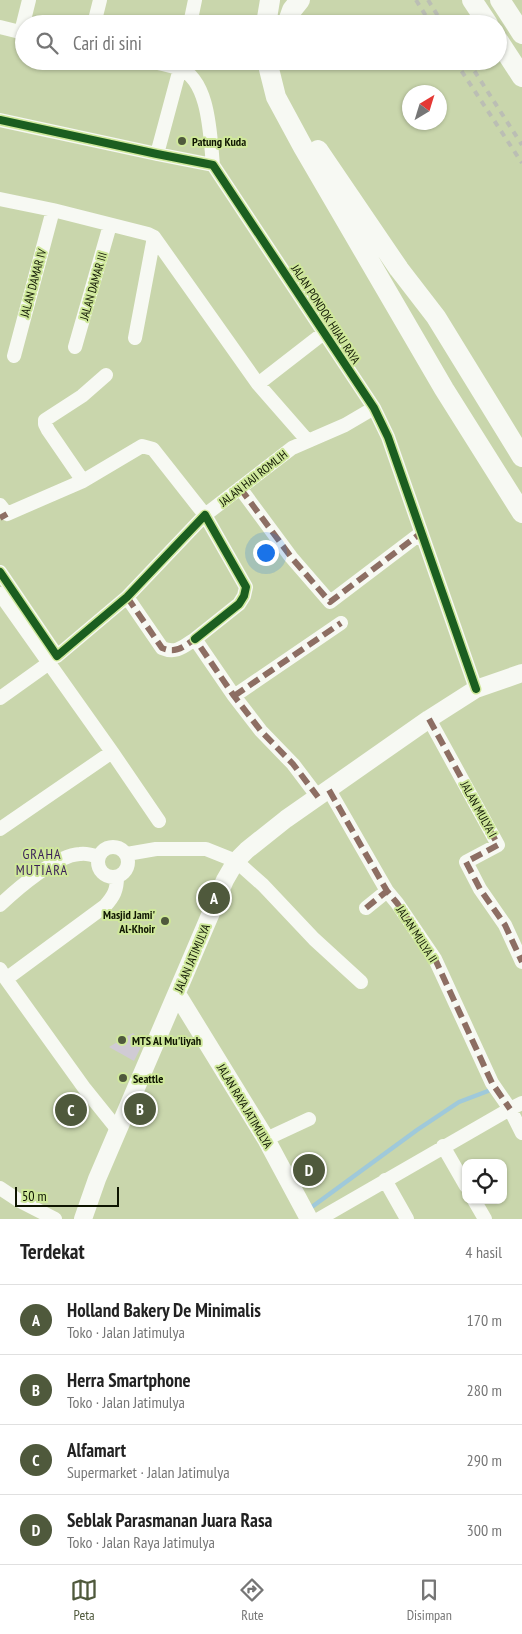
<!DOCTYPE html>
<html lang="id">
<meta charset="utf-8">
<style>
:root{--surface:#fff;--page:#f2f2f2;--text:#222;--muted:#767676;--line:#e0e0e0;--accent:#4f593c}
body{margin:0;font-family:"PT Sans Narrow",sans-serif;background:var(--page);color:var(--text)}
.controls{position:absolute;right:15px;bottom:15px;display:grid;overflow:hidden;border-radius:10px;box-shadow:0 1px 4px #0004}
.controls button{width:45px;height:45px;display:grid;place-items:center;padding:0;border:0;border-bottom:1px solid var(--line);background:var(--surface);color:var(--text);font:25px sans-serif}
.compass{position:absolute;left:402px;top:85px;width:45px;height:45px;border-radius:50%;background:var(--surface);box-shadow:0 1px 4px #0004;rotate:38deg}
.scale{position:absolute;left:15px;bottom:12px;width:104px;box-sizing:border-box;padding-left:5px;border:2px solid #0e1500;border-top:0;font-size:14px;line-height:18px;white-space:nowrap;color:#0e1500;-webkit-text-stroke:4px #cfe89b;paint-order:stroke}
.you{position:absolute;left:265px;top:552px;width:18px;height:18px;margin:-12px;border:4px solid #fff;border-radius:50%;background:#1a73e8;box-shadow:0 0 0 8px #1a73e833}
.badge{display:grid;place-items:center;width:32px;height:32px;border-radius:50%;background:var(--accent);color:#fff;font-size:16px;font-weight:700}
.pin{position:absolute;translate:-50% -50%;border:2px solid #fff;box-shadow:0 1px 5px #0006}
.list{margin:0;padding:0;list-style:none}
h2{display:flex;justify-content:space-between;align-items:center;height:65px;margin:0;padding:0 20px;font-size:21px}
h2 small{font-size:16px;font-weight:400;color:var(--muted)}
.list li{display:grid;grid-template-columns:32px 1fr auto;gap:15px;align-items:center;box-sizing:border-box;height:70px;padding:0 20px;border-top:1px solid var(--line)}
.list b{display:block;font-size:19px;white-space:nowrap}
.list p{margin:0;font-size:16px;white-space:nowrap;color:var(--muted)}
.list em{font-size:16px;font-style:normal;color:var(--muted)}
.icon{flex:none;width:28px;height:28px;fill:none;stroke:currentColor;stroke-width:2;stroke-linecap:round;stroke-linejoin:round}
.map{position:relative;flex:none;width:522px;height:1219px;overflow:hidden}
.search{position:absolute;background:var(--surface);box-shadow:0 1px 4px #0004;left:15px;right:15px;top:15px;height:55px;display:flex;align-items:center;gap:12px;box-sizing:border-box;padding:0 18px;border-radius:28px;color:var(--muted);font-size:19px}
.sheet{height:345px;background:var(--surface)}
nav{display:flex;justify-content:space-around;align-items:center;box-sizing:border-box;height:70px;border-top:1px solid var(--line);background:var(--surface);font-size:14px;color:var(--muted)}
nav a{display:grid;justify-items:center;gap:2px}
nav .on{color:var(--accent)}
.map>svg:first-child{display:block}
</style>
<div class="map">
<svg width="522" height="1219" viewBox="0 0 522 1219">
<rect width="100%" height="100%" fill="#c9d6ac"/>
<path fill="#d0cbd4" d="M133,1033L143,1043L134,1061L109,1047Z"/>
<g fill="none" stroke-linecap="round" stroke-linejoin="round">
<path stroke="#9fc9da" stroke-width="4.5" d="M309,1209L417,1130L459,1102L488,1091"/>
<path stroke="#f7f9f3" stroke-width="14" d="M94,24L100,0
M190,24L195,0
M0,27L24,33
M21,32L29,0
M149,61C158,63 169,65 179,68C210,80 210,137 213,165
M0,120L157,154L213,165L374,408L388,437L476,689
M157,154L182,61
M0,199L53,210L148,234L154,237L258,384L307,440
M135,338L154,237
M75,347L110,225
M14,356L53,210
M258,384L325,332
M83,481L48,430L45,424V420L82,396L106,375
M240,488L291,557L330,602L421,533
M0,505L7,514L83,481L142,446L153,449L205,515L292,448L345,425L374,408
M0,572L57,656L127,597L205,515L246,587L244,596L239,604L195,639
M0,594L112,752L159,821
M127,597L162,648C176,654 183,647 195,639L234,696L261,731L293,764L318,797
M234,696L341,623
M0,698L49,663
M429,719L498,845L466,862L480,889L505,925L522,962
M329,790L387,891L397,903L435,959L492,1083L510,1109L522,1103
M0,829L112,752
M98 862a15 15 0 1 1 30 0a15 15 0 1 1-30 0Z
M127,854L156,849H206L236,861L263,885L314,939L361,982
M0,905C17,889 56,855 80,854C86,853 93,855 99,857
M366,908L387,891
M0,969L6,979L105,906C114,896 117,890 117,877
M6,979L85,1089L118,1130
M266,1139L309,1119
M443,1146L466,1186
M385,1180L407,1219
M0,1188L18,1200L55,1219
M474,1200L485,1219
M319,1219L510,1109L522,1133"/>
<path stroke="#f7f9f3" stroke-width="18" d="M177,994L266,1139L309,1219
M83,1219L97,1179L193,955L225,880L236,861L247,850L286,819L429,719L476,689L522,673"/>
<path stroke="#f7f9f3" stroke-width="20" d="M472,0L488,24
M500,0L522,34
M266,24L270,0
M287,24L292,10L300,0
M498,40L522,77
M267,61L276,97L303,147L444,389L522,513
M318,150L399,269L436,317L522,457"/>
<path stroke="#bbbeb4" stroke-width="4" stroke-dasharray="6 6" stroke-linecap="butt" d="M416,0L431,24
M428,0L443,24
M455,61L522,163
M468,61L522,145"/>
<path stroke="#8d6e63" stroke-width="6" stroke-dasharray="12 6" stroke-linecap="butt" d="M240,488L291,557L330,602L421,533
M0,518L7,514
M127,597L162,648C176,654 183,647 195,639L234,696L261,731L293,764L318,797
M234,696L341,623
M429,719L498,845L466,862L480,889L505,925L522,962
M329,790L387,891L397,903L435,959L492,1083L510,1109
M366,908L387,891"/>
<g stroke="#cfe89b" stroke-width="11">
<path id="cycleway" d="M0,120L157,154L213,165L374,408L388,437L476,689
M0,572L57,656L127,597L205,515L246,587L244,596L239,604L195,639"/>
</g>
<use href="#cycleway" stroke="#1b5e20" stroke-width="8"/>
</g>
<g fill="#4f593c" stroke="#cfe89b" stroke-width="2">
<circle cx="182" cy="141" r="5"/>
<circle cx="165" cy="921" r="5"/>
<circle cx="122" cy="1040" r="5"/>
<circle cx="123" cy="1078" r="5"/>
</g>
<g text-anchor="middle" dominant-baseline="central" stroke-width="4" stroke-linejoin="round" paint-order="stroke">
<g font-size="12" font-weight="bold" fill="#0e1500" stroke="#cfe89b" text-anchor="start">
<text x="192" y="141">Patung Kuda</text>
<text x="155" y="914" text-anchor="end">Masjid Jami'<tspan x="155" dy="14">Al-Khoir</tspan></text>
<text x="132" y="1040">MTS Al Mu'liyah</text>
<text x="133" y="1078">Seattle</text>
</g>
<g font-size="12" fill="#0e1500" stroke="#cfe89b">
<text transform="translate(33 283) rotate(-75)">JALAN DAMAR IV</text>
<text transform="translate(93 286) rotate(-74)">JALAN DAMAR III</text>
<text transform="translate(326 314) rotate(57)">JALAN PONDOK HIJAU RAYA</text>
<text transform="translate(253 478) rotate(-38)">JALAN HAJI ROMLIH</text>
<text transform="translate(479 809) rotate(61)">JALAN MULYA I</text>
<text transform="translate(417 934) rotate(57)">JALAN MULYA II</text>
<text transform="translate(192 958) rotate(-67)">JALAN JATIMULYA</text>
<text transform="translate(245 1106) rotate(59)">JALAN RAYA JATIMULYA</text>
</g>
<g font-size="14" letter-spacing="1" fill="#3a1f58" stroke="#cfe89b">
<text x="42" y="854">GRAHA<tspan x="42" dy="16">MUTIARA</tspan></text>
</g>
</g>
</svg>
<div class="controls">
<button><svg class="icon" aria-label="locate" viewBox="0 0 24 24"><circle cx="12" cy="12" r="6"/><path d="M12 2v4M12 18v4M2 12h4M18 12h4"/></svg></button>
</div>
<svg class="compass" viewBox="-18 -18 36 36"><path d="M0-13l5 13h-10z" fill="#e53935"/><path d="M0 13l5-13h-10z" fill="#767676"/></svg>
<div class="scale">50 m</div>
<div class="you"></div>
<div class="pin badge" style="left:214px;top:898px">A</div>
<div class="pin badge" style="left:140px;top:1109px">B</div>
<div class="pin badge" style="left:71px;top:1110px">C</div>
<div class="pin badge" style="left:309px;top:1170px">D</div>
<div class="search"><svg class="icon" aria-label="search" viewBox="0 0 24 24"><circle cx="10" cy="10" r="6"/><path d="M15 15l6 6"/></svg>Cari di sini</div>
</div>
<section class="sheet">
<h2>Terdekat<small>4 hasil</small></h2>
<ul class="list">
<li><span class="badge">A</span><div><b>Holland Bakery De Minimalis</b><p>Toko · Jalan Jatimulya</p></div><em>170 m</em></li>
<li><span class="badge">B</span><div><b>Herra Smartphone</b><p>Toko · Jalan Jatimulya</p></div><em>280 m</em></li>
<li><span class="badge">C</span><div><b>Alfamart</b><p>Supermarket · Jalan Jatimulya</p></div><em>290 m</em></li>
<li><span class="badge">D</span><div><b>Seblak Parasmanan Juara Rasa</b><p>Toko · Jalan Raya Jatimulya</p></div><em>300 m</em></li>
</ul>
</section>
<nav>
<a class="on"><svg class="icon" aria-label="map" viewBox="0 0 24 24"><path d="M3 6l6-2 6 2 6-2v14l-6 2-6-2-6 2zM9 4v14M15 6v14"/></svg>Peta</a>
<a><svg class="icon" aria-label="directions" viewBox="0 0 24 24"><path d="M12 3l9 9-9 9-9-9zM9 14v-3h6M13 9l2 2-2 2"/></svg>Rute</a>
<a><svg class="icon" aria-label="saved" viewBox="0 0 24 24"><path d="M7 4h10v16l-5-4-5 4z"/></svg>Disimpan</a>
</nav>
